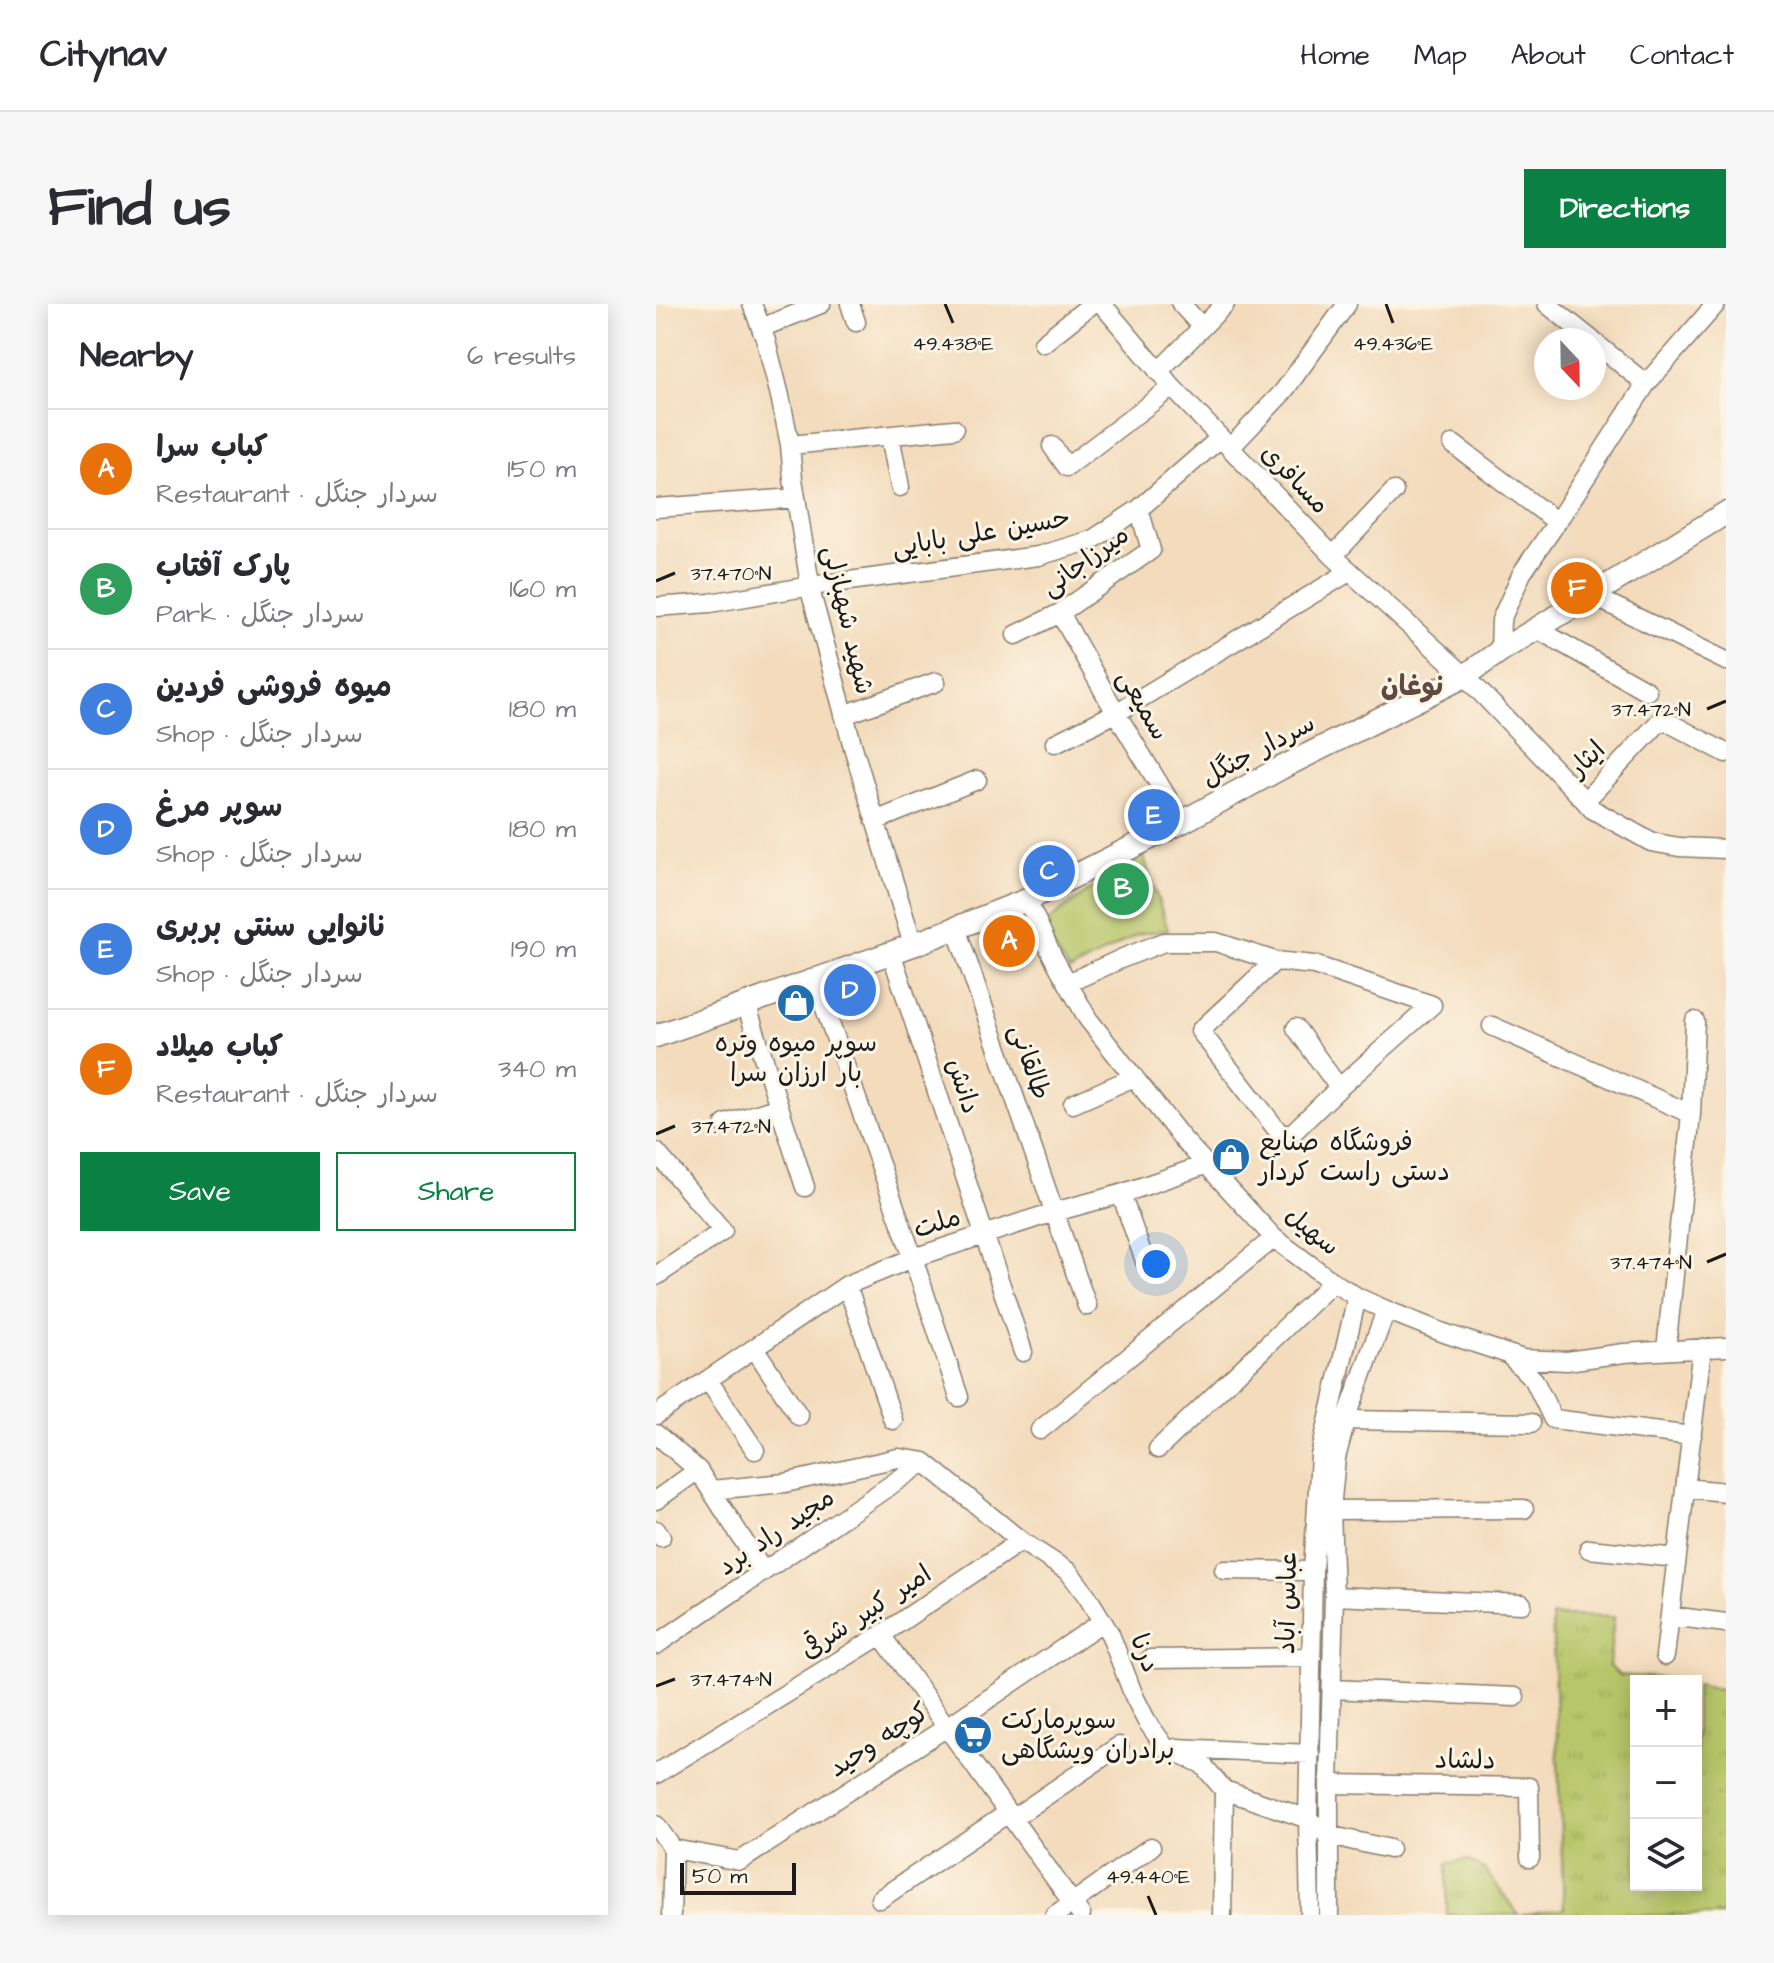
<!DOCTYPE html>
<meta charset="utf-8">
<style>
:root{--surface:#fff;--page:#f7f7f7;--text:#2b2b33;--muted:#7c7c81;--line:#e1e1e2;--accent:#0b8043}
body{margin:0;font-family:"Architects Daughter","Playpen Sans Arabic",sans-serif;background:var(--page);color:var(--text)}
.controls{position:absolute;right:24px;bottom:24px;display:grid;overflow:hidden;border-radius:0px;box-shadow:0 4px 20px #0003}
.controls button{width:72px;height:72px;display:grid;place-items:center;padding:0;border:0;border-bottom:2px solid var(--line);background:var(--surface);color:var(--text);font:40px sans-serif}
.compass{position:absolute;left:878px;top:24px;width:72px;height:72px;border-radius:50%;background:var(--surface);box-shadow:0 4px 20px #0003;rotate:158deg}
.scale{position:absolute;left:24px;bottom:20px;width:116px;box-sizing:border-box;padding-left:8px;border:4px solid #1c1c1c;border-top:0;font-size:22px;line-height:28px;white-space:nowrap;color:#1c1c1c;-webkit-text-stroke:6px #fcf5e5;paint-order:stroke}
.you{position:absolute;left:500px;top:960px;width:28px;height:28px;margin:-20px;border:6px solid #fff;border-radius:50%;background:#1a73e8;box-shadow:0 0 0 12px #1a73e833}
.badge{display:grid;place-items:center;width:52px;height:52px;border-radius:50%;background:var(--accent);color:#fff;font-size:26px;font-weight:700}
.pin{position:absolute;translate:-50% -50%;border:4px solid #fff;box-shadow:0 2px 8px #0006}
.list{margin:0;padding:0;list-style:none}
h2{display:flex;justify-content:space-between;align-items:center;height:104px;margin:0;padding:0 32px;font-size:34px}
h2 small{font-size:26px;font-weight:400;color:var(--muted)}
.list li{display:grid;grid-template-columns:52px 1fr auto;gap:24px;align-items:center;box-sizing:border-box;height:120px;padding:0 32px;border-top:2px solid var(--line)}
.list b{display:block;font-size:30px;white-space:nowrap}
.list p{margin:0;font-size:26px;white-space:nowrap;color:var(--muted)}
.list em{font-size:26px;font-style:normal;color:var(--muted)}
.actions{display:flex;gap:16px;padding:24px 32px}
.actions a{flex:1;padding:18px 0;border:2px solid var(--accent);border-radius:0px;text-align:center;font-size:28px;color:var(--accent)}
.actions .main{background:var(--accent);color:#fff}
.icon{flex:none;width:44px;height:44px;fill:none;stroke:currentColor;stroke-width:2;stroke-linecap:round;stroke-linejoin:round}
.map{position:relative;flex:none;width:1070px;height:1611px;overflow:hidden;border-radius:0px}
header{display:flex;align-items:center;gap:48px;box-sizing:border-box;height:112px;padding:0 40px;background:var(--surface);border-bottom:2px solid var(--line)}
header strong{font-size:38px}
nav{display:flex;gap:44px;margin-inline-start:auto;font-size:28px}
.intro{display:flex;align-items:center;justify-content:space-between;box-sizing:border-box;height:192px;padding:0 48px}
h1{margin:0;font-size:56px}
.button{padding:20px 36px;border-radius:0px;background:var(--accent);color:#fff;font-size:28px;font-weight:700}
main{display:flex;gap:48px;padding:0 48px}
aside{flex:1;background:var(--surface);border-radius:0px;box-shadow:0 4px 20px #0003}
.map>svg:first-child{display:block}
</style>
<header>
<strong>Citynav</strong>
<nav><a>Home</a><a>Map</a><a>About</a><a>Contact</a></nav>
</header>
<div class="intro"><h1>Find us</h1><a class="button">Directions</a></div>
<main>
<aside>
<h2>Nearby<small>6 results</small></h2>
<ul class="list">
<li><span class="badge" style="background:#e8710a">A</span><div><b>کباب سرا</b><p>Restaurant · سردار جنگل</p></div><em>150 m</em></li>
<li><span class="badge" style="background:#2e9e5b">B</span><div><b>پارک آفتاب</b><p>Park · سردار جنگل</p></div><em>160 m</em></li>
<li><span class="badge" style="background:#3f7fe0">C</span><div><b>میوه فروشی فردین</b><p>Shop · سردار جنگل</p></div><em>180 m</em></li>
<li><span class="badge" style="background:#3f7fe0">D</span><div><b>سوپر مرغ</b><p>Shop · سردار جنگل</p></div><em>180 m</em></li>
<li><span class="badge" style="background:#3f7fe0">E</span><div><b>نانوایی سنتی بربری</b><p>Shop · سردار جنگل</p></div><em>190 m</em></li>
<li><span class="badge" style="background:#e8710a">F</span><div><b>کباب میلاد</b><p>Restaurant · سردار جنگل</p></div><em>340 m</em></li>
</ul>
<div class="actions"><a class="main">Save</a><a>Share</a></div>
</aside>
<div class="map">
<svg width="1070" height="1611" viewBox="0 0 1070 1611">
<defs>
<pattern id="grass-tufts" width="24" height="20" patternUnits="userSpaceOnUse" patternTransform="scale(2)"><rect width="24" height="20" fill="#b7c669"/><path d="M3 7l-1-3M5 7V3M7 7l1-3M15 17l-1-3M17 17v-4M19 17l1-3" fill="none" stroke="#9daa5a"/></pattern>
</defs>
<rect width="100%" height="100%" fill="#fcf5e5"/>
<filter id="ink" filterUnits="userSpaceOnUse"><feTurbulence type="fractalNoise" baseFrequency=".0125" numOctaves="2"/><feDisplacementMap in="SourceGraphic" scale="16" xChannelSelector="R" yChannelSelector="G"/><feConvolveMatrix kernelMatrix="1 2 1 2 8 2 1 2 1" color-interpolation-filters="sRGB"/></filter>
<filter id="wash" filterUnits="userSpaceOnUse"><feTurbulence type="fractalNoise" baseFrequency=".006" numOctaves="4" result="noise"/><feDisplacementMap in="SourceGraphic" scale="32" xChannelSelector="R" yChannelSelector="G"/><feGaussianBlur stdDeviation="1.8" result="paint"/><feColorMatrix in="noise" values="0 0 0 0 0 0 0 0 0 0 0 0 0 0 0 0 0 1.4 0 .05"/><feComposite in="paint" operator="in"/></filter>
<g filter="url(#wash)">
<rect width="100%" height="100%" fill="#f3dbbc"/>
<path fill="url(#grass-tufts)" stroke="#6a7142" stroke-width="2" d="M896,1312L958,1313L953,1362L963,1371L1008,1374L1022,1377H980V1581H1040V1381L1070,1387V1611H866L908,1605Z
M811,1556L829,1566L863,1611H791V1559Z"/>
<path fill="#b7c669" stroke="#6a7142" stroke-width="2" d="M486,547L512,626L482,630L414,667L384,623Z"/>
</g>
<g filter="url(#ink)">
<g fill="none" stroke-linecap="round" stroke-linejoin="round">
<g stroke="#887c6c" stroke-width="21">
<path id="minor" d="M96,0L110,37L124,92L134,141L137,175L156,293L197,443L257,641
M194,0L200,18
M446,0L516,83L677,252L809,372L929,497L1006,415L1070,449
M525,0L546,23
M891,0L936,36
M105,24L165,0
M938,38L990,80
M387,39L436,0
M502,68L569,0
M234,132L244,183
M797,140L901,218
M134,141L298,125
M396,142L411,163L516,83
M574,144L627,88L691,0
M0,204L140,194
M677,252L738,187
M937,292L1070,357
M0,303L54,299L155,282L382,252L436,236L483,205L564,134
M404,309L460,409L526,518
M881,325L991,387
M360,331L404,309L495,246L483,205
M844,347L845,316L866,269L901,218L990,80L1060,0
M188,411L280,378
M399,439L460,409L693,268
M929,497L936,505L995,538L1023,543L1070,545
M219,517L321,476
M371,596L397,653L432,715L525,833L618,934L677,978L701,993L730,1006L788,1029L867,1055L911,1057L968,1049L1070,1043
M300,624L431,1002
M235,648L367,1048
M159,676L257,954L303,1093
M412,679L467,654L508,638H560L619,657L658,661L776,701L683,784L629,836L544,727L619,657
M90,700L149,883
M836,722L1035,810
M640,724L683,784
M417,800L478,773
M69,820L123,803
M0,848L67,927L0,972
M465,890L490,960
M191,981L237,1116
M99,1045L143,1112
M1010,1046L1035,810L1039,717
M854,1052L878,1076L897,1115L1036,1132
M52,1076L99,1146
M0,1111L191,981L257,954L398,908L465,890L549,861
M690,1116L875,1119
M384,1126L618,934
M0,1130L42,1166L107,1267
M502,1145L677,978
M1029,1184L1070,1188
M55,1186L129,1179L242,1154L268,1158L365,1237L413,1268L431,1292L454,1330L478,1392L490,1416L509,1443L546,1460L568,1486L652,1515L672,1531L734,1545
M0,1196L42,1166
M675,1206L868,1205
M0,1226L5,1233
M933,1245L1021,1254
M568,1266L657,1267
M678,1292L866,1300
M1014,1312L1070,1319
M225,1331L425,1611
M0,1341C89,1279 179,1220 268,1158
M1009,1352L1046,1044
M494,1355L656,1353
M676,1385L859,1393
M520,1444L654,1450
M0,1470L225,1331L365,1237
M673,1480L873,1483L874,1554
M356,1515L463,1442
M0,1521L17,1545
M17,1545L84,1557L291,1423L446,1318
M224,1595L352,1509
M15,1611L17,1545
M399,1611L495,1543
M566,1611L568,1486
M654,1611L652,1515L657,1267L664,1152L701,993
M673,1611V1480L678,1292L675,1206L680,1154L690,1116L730,1006"/>
</g>
<g stroke="#887c6c" stroke-width="25">
<path id="major" d="M0,732L257,641L371,596L526,518L625,464L809,372L844,347L1070,209"/>
</g>
<use href="#minor" stroke="#fff" stroke-width="18"/>
<use href="#major" stroke="#fff" stroke-width="22"/>
</g>
</g>
<path fill="none" stroke="#1c1c1c" stroke-width="3" d="M289,0L297,19M730,0L737,19M0,277L19,269M1051,405L1070,397M0,830L19,822M1051,958L1070,950M0,1382L19,1375M492,1592L500,1611"/>
<defs>
<g id="shop-disc" transform="scale(2)"><circle r="9.5" fill="#1f6fb2" stroke="#fcf5e5"/><path d="M-5-2.5h2.3a2.7 3.5 0 0 1 5.4 0H5L5.5 6h-11ZM-1.5-2.5h3a1.5 2.3 0 0 0-3 0Z" fill="#fff"/></g>
<g id="supermarket-disc" transform="scale(2)"><circle r="9.5" fill="#1f6fb2" stroke="#fcf5e5"/><path d="M-6-5.5h2.5l.6 2H6L4.5 2H-2.5L-4.4-4H-6ZM-1.5 3.2a1.3 1.3 0 1 0 .1 0ZM3 3.2a1.3 1.3 0 1 0 .1 0Z" fill="#fff"/></g>
</defs>
<g fill-rule="evenodd">
<use href="#shop-disc" x="140" y="699"/>
<use href="#shop-disc" x="575" y="853"/>
<use href="#supermarket-disc" x="317" y="1431"/>
</g>
<g text-anchor="middle" dominant-baseline="central" stroke-width="6" stroke-linejoin="round" paint-order="stroke">
<g font-size="26" fill="#1c1c1c" stroke="#fcf5e5">
<text transform="translate(639 175) rotate(46)">مسافری</text>
<text transform="translate(325 229) rotate(-10)">حسین علی بابایی</text>
<text transform="translate(429 257) rotate(-36)">میرزاجانی</text>
<text transform="translate(192 316) rotate(77)">شهید شهبازلی</text>
<text transform="translate(487 401) rotate(60)">سمیعی</text>
<text transform="translate(602 446) rotate(-28)">سردار جنگل</text>
<text transform="translate(931 455) rotate(-44)">ایثار</text>
<text transform="translate(374 758) rotate(71)">طالقانی</text>
<text transform="translate(307 782) rotate(72)">دانش</text>
<text transform="translate(281 919) rotate(-17)">ملت</text>
<text transform="translate(656 927) rotate(39)">سهیل</text>
<text transform="translate(120 1228) rotate(-34)">مجید راد برد</text>
<text transform="translate(631 1299) rotate(-89)">عباس آباد</text>
<text transform="translate(210 1308) rotate(-33)">امیر کبیر شرقی</text>
<text transform="translate(489 1349) rotate(68)">درنا</text>
<text transform="translate(223 1436) rotate(-33)">کوچه وحید</text>
<text transform="translate(809 1456) rotate(1)">دلشاد</text>
</g>
<g font-size="26" fill="#1c1c1c" stroke="#fcf5e5" text-anchor="start">
<text x="140" y="739" text-anchor="middle">سوپر میوه وتره<tspan x="140" dy="30">بار ارزان سرا</tspan></text>
<text x="603" y="838">فروشگاه صنایع<tspan x="603" dy="30">دستی راست کردار</tspan></text>
<text x="345" y="1416">سوپرمارکت<tspan x="345" dy="30">برادران ویشگاهی</tspan></text>
</g>
<g font-size="28" font-weight="bold" fill="#614840" stroke="#fcf5e5">
<text x="756" y="382">نوغان</text>
</g>
</g>
<g font-size="20" text-anchor="middle" fill="#1c1c1c" stroke="#fcf5e5" stroke-width="6" stroke-linejoin="round" paint-order="stroke">
<text x="297" y="46">49.438°E</text>
<text x="737" y="46">49.436°E</text>
<text x="75" y="276">37.470°N</text>
<text x="995" y="412">37.472°N</text>
<text x="75" y="829">37.472°N</text>
<text x="995" y="965">37.474°N</text>
<text x="75" y="1382">37.474°N</text>
<text x="492" y="1579">49.440°E</text>
</g>
</svg>
<div class="controls">
<button>+</button>
<button>−</button>
<button><svg class="icon" aria-label="layers" viewBox="0 0 24 24"><path d="M12 4l9 5-9 5-9-5zM3 14l9 5 9-5"/></svg></button>
</div>
<svg class="compass" viewBox="-18 -18 36 36"><path d="M0-13l5 13h-10z" fill="#e53935"/><path d="M0 13l5-13h-10z" fill="#7c7c81"/></svg>
<div class="scale">50 m</div>
<div class="you"></div>
<div class="pin badge" style="left:353px;top:637px;background:#e8710a">A</div>
<div class="pin badge" style="left:467px;top:585px;background:#2e9e5b">B</div>
<div class="pin badge" style="left:393px;top:567px;background:#3f7fe0">C</div>
<div class="pin badge" style="left:194px;top:686px;background:#3f7fe0">D</div>
<div class="pin badge" style="left:498px;top:511px;background:#3f7fe0">E</div>
<div class="pin badge" style="left:921px;top:284px;background:#e8710a">F</div>
</div>
</main>
